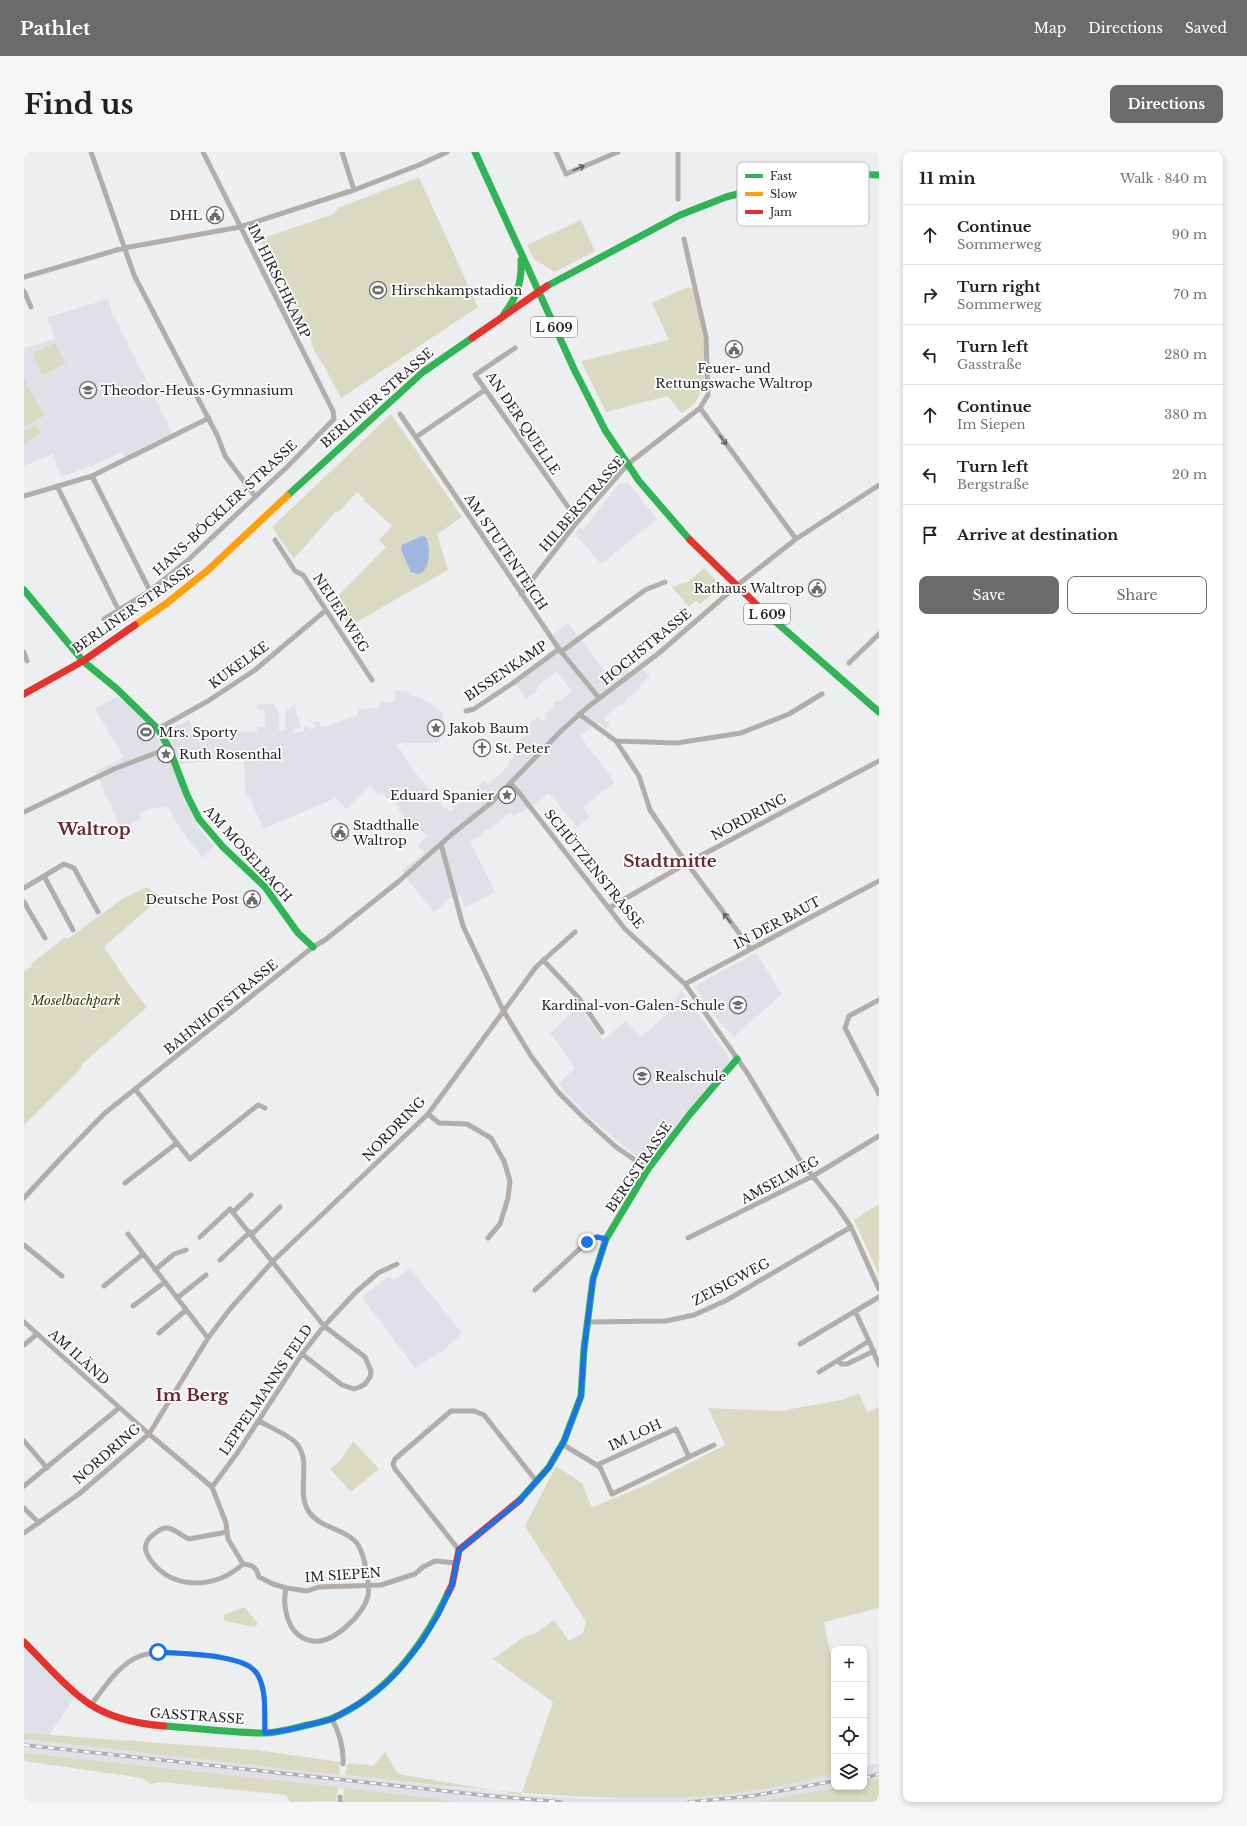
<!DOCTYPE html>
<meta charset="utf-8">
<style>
:root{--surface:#fff;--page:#f6f6f6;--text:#202124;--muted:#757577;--line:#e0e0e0;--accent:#6b6b6d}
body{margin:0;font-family:"Libre Baskerville",serif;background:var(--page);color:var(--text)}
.controls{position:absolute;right:12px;bottom:12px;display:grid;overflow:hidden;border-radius:8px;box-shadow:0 2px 6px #0003}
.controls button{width:36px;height:36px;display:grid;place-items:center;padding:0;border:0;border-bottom:1px solid var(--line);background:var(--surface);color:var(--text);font:20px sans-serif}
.stop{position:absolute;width:12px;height:12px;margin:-9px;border:3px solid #1a73e8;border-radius:50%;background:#fff}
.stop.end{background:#1a73e8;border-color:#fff;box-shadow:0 1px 4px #0008}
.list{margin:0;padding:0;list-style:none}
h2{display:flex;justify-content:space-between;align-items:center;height:52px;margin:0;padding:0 16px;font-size:17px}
h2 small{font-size:13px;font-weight:400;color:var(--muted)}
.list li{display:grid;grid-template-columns:26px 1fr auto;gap:12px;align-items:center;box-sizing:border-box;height:60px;padding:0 16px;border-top:1px solid var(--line)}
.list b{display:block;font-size:15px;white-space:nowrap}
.list p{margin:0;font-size:13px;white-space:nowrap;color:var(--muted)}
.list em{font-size:13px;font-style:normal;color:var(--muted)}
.actions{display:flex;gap:8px;padding:12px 16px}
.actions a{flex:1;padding:9px 0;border:1px solid var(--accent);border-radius:8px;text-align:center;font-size:14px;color:var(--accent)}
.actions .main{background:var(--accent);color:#fff}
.icon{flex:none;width:22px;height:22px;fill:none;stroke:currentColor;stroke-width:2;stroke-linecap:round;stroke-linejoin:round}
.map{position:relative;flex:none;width:855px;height:1650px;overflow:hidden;border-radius:8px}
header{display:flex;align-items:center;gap:24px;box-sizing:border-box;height:56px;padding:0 20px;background:var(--accent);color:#fff}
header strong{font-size:19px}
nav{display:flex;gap:22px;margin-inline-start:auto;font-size:14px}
.intro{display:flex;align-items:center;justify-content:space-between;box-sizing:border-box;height:96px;padding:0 24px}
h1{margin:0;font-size:28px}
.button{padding:10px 18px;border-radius:8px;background:var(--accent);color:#fff;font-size:14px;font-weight:700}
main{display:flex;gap:24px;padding:0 24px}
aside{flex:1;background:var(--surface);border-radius:8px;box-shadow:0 2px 6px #0003}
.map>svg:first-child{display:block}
</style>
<header>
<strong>Pathlet</strong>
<nav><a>Map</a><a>Directions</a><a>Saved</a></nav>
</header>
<div class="intro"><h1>Find us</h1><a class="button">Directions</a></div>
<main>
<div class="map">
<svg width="855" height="1650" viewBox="0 0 855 1650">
<rect width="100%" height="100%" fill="#edeef0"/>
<path fill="#e0e1e8" d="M84,147L89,165H91L148,281L101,305L98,300L68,314L37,325L29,302L0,314V196L31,187L24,165Z
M599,331L605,332L633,367L577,412L551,382L556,375L569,389L559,377L595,332Z
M544,471L581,519L596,508L605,520L620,518L626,525L615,534L617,536L602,547L603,549L599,553L597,551L580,566L586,573L581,577L575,570L556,584L591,630L559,655L566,665L553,675L525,641L511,653L490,664L487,660L463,679L461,678L457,684L446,689L471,740L440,756L437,743L426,746L410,760L385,730L378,718L400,701L394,693L403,684L385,668L383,670L374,658L376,656L367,645L364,647L358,640L354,643L346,633L322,657L312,646L239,677L226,646L221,643L220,605L153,613L170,660L171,670L177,679L190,694L178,706L152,670L144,654L123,658L115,662L117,667L97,677L71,619L100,606L71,557L92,545L123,564L134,577L158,572L166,567L168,578L193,579L233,580V575H241V558L234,557L233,553L250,551L255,561V579H260L262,557H265L270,552L277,576L269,578V581L280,579V575L285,574V577H291L290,570L295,569L297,574H299L300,575L334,563V557L355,556V550H371V538L386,540V542L403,549L420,562L415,572L416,591H379L372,593L374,599L377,598L385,613L419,654L427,659L430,657L429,655L452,641L453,635L460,628L466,632L483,615L493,598L496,587L505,580L506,571L514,565L518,569L523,565L521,562L531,554L529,550L533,548L535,550L548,539L532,520L516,532L511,541L502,547L491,531L535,500L525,485Z
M732,801L758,842L710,885L694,868L670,834Z
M657,838L704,903L705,910L626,1005L622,1008L613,1005L584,981L559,959L534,932L551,916L526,881L555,854L579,888L602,869L617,885L642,863Z
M386,1116L438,1181L420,1198L391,1216L338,1145L364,1125L371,1127Z
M0,1490L56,1537L25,1583L0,1581Z
M0,1587L496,1643L569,1647L677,1645L777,1629L810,1622V1635H816L733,1650H438L0,1601Z
M855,1611V1626L840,1629V1615Z"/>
<path fill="#d9dac1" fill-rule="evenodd" d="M395,25L454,155L317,246L300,214L290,199L286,184L236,87L310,62L314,56Z
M557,68L571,99L531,120L510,107L503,93Z
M664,135L669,137C676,168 691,221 672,249C669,254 662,258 657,261L644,244L582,260L557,209L645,188L628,151Z
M31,191L42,211L19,223L8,202Z
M0,227L20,264L0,275Z
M367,262L438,365L413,382L424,418L325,474L309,449L362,395L355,388L368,374L342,350H339L341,347L333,340L314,361L312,359L270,407L248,375ZM378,393L404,408L390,421Z
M12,273L17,281L0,291V280Z
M680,416L694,430V438L676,452L672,448L665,455L648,435L665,429Z
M123,735L137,745L80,795L107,835L123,855L56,914L58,916L0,973V820L7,815L8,811L40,786H45L98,747Z
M855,1052V1123L830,1068Z
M835,1241L843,1260L855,1255V1456L800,1470L810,1517V1622C766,1632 721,1642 675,1645C556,1650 439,1636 321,1623L324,1611L349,1614L361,1600L374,1622L497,1643L529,1550L469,1507L498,1486L512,1481L530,1468L545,1489L559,1481L562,1470L501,1374L532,1314L558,1331L567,1354L569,1355L622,1333L701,1293L684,1256L756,1259L817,1248Z
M329,1289L355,1317L327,1340L306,1317L316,1309Z
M221,1455L234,1472L230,1475L201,1469L199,1463Z
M0,1581L233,1598L316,1610L315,1623L0,1587Z
M0,1601L314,1635L312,1649L266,1650L262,1643L137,1630L126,1632L118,1626L0,1609Z
M855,1626V1650H733L816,1635H840V1629Z
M320,1636L438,1650H319Z"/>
<path fill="#9fb6e0" d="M398,384L402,385C406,395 407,414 397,421L393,422L387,420L377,398L378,393Z"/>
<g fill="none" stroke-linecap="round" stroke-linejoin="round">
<path stroke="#b2ada8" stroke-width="5" d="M67,0L110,123L194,285L201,304L231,344
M318,0L330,38
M532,0L542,22L594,0
M654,47V0
M0,125L100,96L216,75L330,38L395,13L423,0
M0,139L7,155
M491,196L451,223L554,369
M676,256L772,387
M376,262L535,497L575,546
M392,285L461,238
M68,324L126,439
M33,334L95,459
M0,344L68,324L185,266
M251,388L271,419L279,423L348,528
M497,442L554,369L604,312L676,256L684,243L682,185L660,87
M80,467L126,439L163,409L264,314L310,267L309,259L179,0
M0,500L3,509
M537,500L621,438L641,430
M825,511L855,482
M442,559L450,557L489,531L535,497
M555,562L592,589L615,624L626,658L656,702L727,797
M134,577L184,549L231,518L302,458
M592,589L653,591L717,581L765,562L798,542
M487,632L496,642L601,777L661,832L724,922L775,1007L815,1057L827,1075L855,1137
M0,660L90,617L145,596
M417,692L439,774L479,858L507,904L534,940L559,965L592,995L624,1017
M20,724L49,778
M0,736L40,712L50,716L74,760
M0,750L21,786
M585,756L663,711L855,609
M519,808L554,845L578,880
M661,832L855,729
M855,848L825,864L821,876L855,942
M404,962L415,971L443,972L467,986L480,1009L486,1029L484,1046L476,1072L464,1086
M153,991L166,1007L234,953L241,956
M101,1031L153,991L111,937
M0,1046L38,1005L81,961L289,795L301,788L374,730L427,683L468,650L538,578L565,554L635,501L716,431L772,387L855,333
M209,1060L227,1043
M104,1082L184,1186
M227,1083L256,1055
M176,1085L206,1057L300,1174L341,1205L347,1219L346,1225L341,1232L336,1235L330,1237L318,1233L278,1202
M664,1086L789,1024L855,984
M0,1093L38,1124
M196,1108L226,1080
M131,1118L150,1102L162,1098
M80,1134L119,1102
M511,1138L563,1090L573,1085L582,1087
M153,1146L182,1123
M109,1154L141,1130
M0,1170L125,1282L188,1335L202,1371L204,1387L219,1412C229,1413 232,1415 235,1425L249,1432L262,1436L283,1439L295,1435L357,1433L391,1422L399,1415L411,1409L433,1411
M562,1170L642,1169L670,1163L703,1148L827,1075
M135,1181L162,1158
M845,1189L855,1213
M776,1192L855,1145
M0,1193L13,1182
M815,1208L817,1212H823L850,1199
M795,1220L845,1189L831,1159
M235,1269C244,1274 266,1284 272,1291C289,1310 271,1339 285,1360C298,1379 329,1376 337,1399C341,1408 346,1434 344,1444C339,1463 309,1492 289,1489C264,1486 258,1456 262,1436
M0,1289L23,1316
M538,1292L576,1315L588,1342L690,1293
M573,1313L652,1277L665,1305
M0,1334L95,1256
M188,1335L214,1300L278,1202L300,1174L332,1140L354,1121L373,1112
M0,1356L15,1371
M203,1380L165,1387C158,1384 151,1377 144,1376C138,1375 134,1379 130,1382C118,1391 120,1399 128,1410C151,1439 193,1436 219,1412
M0,1381L55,1342L125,1282L184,1186L206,1157L249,1109L404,962L512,815L551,780
M435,1398L371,1317L369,1312L371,1307L427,1259H450L460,1263L513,1330
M67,1553C80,1536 95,1512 116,1504C133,1497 207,1504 224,1513C227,1514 230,1519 232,1521C244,1537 240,1562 241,1581
M308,1567C316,1582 320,1595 319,1612
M316,1650V1645"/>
<path stroke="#30b455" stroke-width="7" d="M451,0L550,217L581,278L615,329L666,388
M523,134L656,63L702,45L774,26L822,22L855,23
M480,162C493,145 498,130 497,108
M263,344L399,220L448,186
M0,438L59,509L93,537L134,577L145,596L163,643L175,667L199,695L241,735L274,781L289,795
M736,456L855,560
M496,1348L525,1315L540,1289L557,1244L560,1197L569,1127L582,1087L624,1017L666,962L713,907
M140,1574C173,1576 207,1581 240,1581C253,1581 267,1577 279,1574C289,1572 300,1570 309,1566C363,1542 399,1494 424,1441"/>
<path stroke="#ff9f0a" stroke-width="7" d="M111,473L143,451L184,418L263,344"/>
<path stroke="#e5322d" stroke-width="7" d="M448,186L523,134
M666,388L736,456
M0,542L59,509L111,473
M424,1441L428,1433L435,1398L496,1348
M0,1490C20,1510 44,1538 67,1553C89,1567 115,1572 140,1574"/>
<g stroke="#b0adac" stroke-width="3.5">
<path id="rail" d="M0,1593L467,1644L537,1650
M840,1626L855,1622
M665,1650L728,1644L810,1629"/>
</g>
<use href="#rail" stroke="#fff" stroke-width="2" stroke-dasharray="6" stroke-linecap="butt"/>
</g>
<defs><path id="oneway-shaft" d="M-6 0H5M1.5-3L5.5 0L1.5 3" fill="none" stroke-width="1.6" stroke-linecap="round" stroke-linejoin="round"/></defs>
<g stroke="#646260">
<use href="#oneway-shaft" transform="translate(555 16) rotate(-23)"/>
<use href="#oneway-shaft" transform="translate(699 288) rotate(54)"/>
<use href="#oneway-shaft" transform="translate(703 766) rotate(-128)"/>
</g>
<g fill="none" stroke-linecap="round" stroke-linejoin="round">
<path stroke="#1a73e8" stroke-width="5" d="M134,1500C157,1502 222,1501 234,1523C243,1540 240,1562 241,1581L264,1578L308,1567L338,1550L361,1532L377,1516L398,1489L414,1463L428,1433L435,1398L494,1350L525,1315L540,1289L557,1244L560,1197L569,1127L582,1087L573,1085L563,1090"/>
</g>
<defs>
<g id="civic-ring" transform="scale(0.9)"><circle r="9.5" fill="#fff" stroke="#6b6b6d" stroke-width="1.5"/><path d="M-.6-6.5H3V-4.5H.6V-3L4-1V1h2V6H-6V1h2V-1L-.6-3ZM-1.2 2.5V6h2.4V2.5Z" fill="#6b6b6d"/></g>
<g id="stadium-ring" transform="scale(0.9)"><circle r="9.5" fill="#fff" stroke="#6b6b6d" stroke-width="1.5"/><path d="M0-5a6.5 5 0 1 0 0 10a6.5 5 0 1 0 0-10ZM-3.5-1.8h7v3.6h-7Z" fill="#6b6b6d"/></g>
<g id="school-ring" transform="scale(0.9)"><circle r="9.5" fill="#fff" stroke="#6b6b6d" stroke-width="1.5"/><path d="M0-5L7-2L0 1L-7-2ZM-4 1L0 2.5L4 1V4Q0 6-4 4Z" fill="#6b6b6d"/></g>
<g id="sight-ring" transform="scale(0.9)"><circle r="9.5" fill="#fff" stroke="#6b6b6d" stroke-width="1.5"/><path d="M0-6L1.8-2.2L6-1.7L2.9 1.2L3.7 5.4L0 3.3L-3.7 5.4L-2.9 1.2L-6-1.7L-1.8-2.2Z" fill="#6b6b6d"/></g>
<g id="church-ring" transform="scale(0.9)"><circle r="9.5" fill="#fff" stroke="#6b6b6d" stroke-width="1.5"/><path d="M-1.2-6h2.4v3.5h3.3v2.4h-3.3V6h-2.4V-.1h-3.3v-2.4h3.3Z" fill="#6b6b6d"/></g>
</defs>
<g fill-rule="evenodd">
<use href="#civic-ring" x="191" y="63"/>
<use href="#stadium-ring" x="354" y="138"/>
<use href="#civic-ring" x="710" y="197"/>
<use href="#school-ring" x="64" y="238"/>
<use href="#civic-ring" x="793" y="436"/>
<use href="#sight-ring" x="412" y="576"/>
<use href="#stadium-ring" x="122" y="580"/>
<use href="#church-ring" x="458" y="596"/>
<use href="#sight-ring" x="142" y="602"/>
<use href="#sight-ring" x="483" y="643"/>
<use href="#civic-ring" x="316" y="680"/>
<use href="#civic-ring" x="228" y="747"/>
<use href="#school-ring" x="714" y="853"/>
<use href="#school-ring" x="618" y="924"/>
</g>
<g text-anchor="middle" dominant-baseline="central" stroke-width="3.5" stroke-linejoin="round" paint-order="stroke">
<g fill="#fff" stroke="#666667" stroke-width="1">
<rect x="507" y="165" width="46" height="20" rx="3"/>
<rect x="720" y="452" width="46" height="20" rx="3"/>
</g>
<g font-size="12" font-weight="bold" fill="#252526">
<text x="530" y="175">L 609</text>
<text x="743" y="462">L 609</text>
</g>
<g font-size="13" fill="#252526" stroke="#fff" text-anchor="start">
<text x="178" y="63" text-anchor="end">DHL</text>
<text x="367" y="138">Hirschkampstadion</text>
<text x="710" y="216" text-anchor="middle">Feuer- und<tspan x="710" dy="15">Rettungswache Waltrop</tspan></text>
<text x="77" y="238">Theodor-Heuss-Gymnasium</text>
<text x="780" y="436" text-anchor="end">Rathaus Waltrop</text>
<text x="425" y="576">Jakob Baum</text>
<text x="135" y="580">Mrs. Sporty</text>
<text x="471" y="596">St. Peter</text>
<text x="155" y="602">Ruth Rosenthal</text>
<text x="470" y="643" text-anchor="end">Eduard Spanier</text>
<text x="329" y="673">Stadthalle<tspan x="329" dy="15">Waltrop</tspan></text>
<text x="215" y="747" text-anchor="end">Deutsche Post</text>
<text x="701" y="853" text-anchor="end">Kardinal-von-Galen-Schule</text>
<text x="631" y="924">Realschule</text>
</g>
<g font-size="13" fill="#252526" stroke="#fff">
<text transform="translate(255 129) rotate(64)">IM HIRSCHKAMP</text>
<text transform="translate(353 246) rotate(-41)">BERLINER STRASSE</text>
<text transform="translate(499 271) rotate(56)">AN DER QUELLE</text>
<text transform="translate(558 352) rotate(-49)">HILBERSTRASSE</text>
<text transform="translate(201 356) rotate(-43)">HANS-BÖCKLER-STRASSE</text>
<text transform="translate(482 400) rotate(56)">AM STUTENTEICH</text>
<text transform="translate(109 457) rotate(-35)">BERLINER STRASSE</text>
<text transform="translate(317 461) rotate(57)">NEUER WEG</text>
<text transform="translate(622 495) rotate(-39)">HOCHSTRASSE</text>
<text transform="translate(215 513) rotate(-36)">KUKELKE</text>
<text transform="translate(482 519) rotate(-34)">BISSENKAMP</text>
<text transform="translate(725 665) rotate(-28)">NORDRING</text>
<text transform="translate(224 702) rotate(48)">AM MOSELBACH</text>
<text transform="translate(570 717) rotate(51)">SCHÜTZENSTRASSE</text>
<text transform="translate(753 771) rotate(-28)">IN DER BAUT</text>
<text transform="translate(197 855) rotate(-39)">BAHNHOFSTRASSE</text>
<text transform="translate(370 977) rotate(-46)">NORDRING</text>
<text transform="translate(615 1015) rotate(-56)">BERGSTRASSE</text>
<text transform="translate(756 1028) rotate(-28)">AMSELWEG</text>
<text transform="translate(707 1130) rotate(-28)">ZEISIGWEG</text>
<text transform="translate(55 1205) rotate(42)">AM ILÄND</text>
<text transform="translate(242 1238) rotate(-56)">LEPPELMANNS FELD</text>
<text transform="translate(611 1283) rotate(-25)">IM LOH</text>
<text transform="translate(83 1302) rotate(-41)">NORDRING</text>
<text transform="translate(319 1423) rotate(-4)">IM SIEPEN</text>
<text transform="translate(173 1564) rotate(4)">GASSTRASSE</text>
</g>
<g font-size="13" font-style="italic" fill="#3a3b00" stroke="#fff">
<text x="52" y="848">Moselbachpark</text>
</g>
<g font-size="17" font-weight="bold" fill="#6c262f" stroke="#fff">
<text x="70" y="677">Waltrop</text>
<text x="646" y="709">Stadtmitte</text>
<text x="168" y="1243">Im Berg</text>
</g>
</g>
<rect x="713" y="10" width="132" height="64" rx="6" fill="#fff" stroke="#bebebe" stroke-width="1"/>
<rect x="721" y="22" width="18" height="4" fill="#30b455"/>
<rect x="721" y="40" width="18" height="4" fill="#ff9f0a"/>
<rect x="721" y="58" width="18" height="4" fill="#e5322d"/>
<g font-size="11" fill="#252526">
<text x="746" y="28">Fast</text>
<text x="746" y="46">Slow</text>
<text x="746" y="64">Jam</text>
</g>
</svg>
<div class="controls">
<button>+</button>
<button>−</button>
<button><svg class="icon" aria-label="locate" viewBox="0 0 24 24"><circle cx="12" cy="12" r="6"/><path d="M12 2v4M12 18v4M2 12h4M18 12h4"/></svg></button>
<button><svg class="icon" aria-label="layers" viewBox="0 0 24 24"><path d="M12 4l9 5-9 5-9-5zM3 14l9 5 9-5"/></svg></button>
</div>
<div class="stop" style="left:134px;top:1500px"></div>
<div class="stop end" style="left:563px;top:1090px"></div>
</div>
<aside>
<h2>11 min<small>Walk · 840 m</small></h2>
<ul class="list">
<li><svg class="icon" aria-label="ahead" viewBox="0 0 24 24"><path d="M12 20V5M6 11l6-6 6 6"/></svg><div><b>Continue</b><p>Sommerweg</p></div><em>90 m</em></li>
<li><svg class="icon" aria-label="right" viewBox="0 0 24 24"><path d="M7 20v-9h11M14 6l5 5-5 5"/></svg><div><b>Turn right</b><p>Sommerweg</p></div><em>70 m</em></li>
<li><svg class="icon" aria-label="left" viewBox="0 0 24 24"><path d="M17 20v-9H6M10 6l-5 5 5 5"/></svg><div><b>Turn left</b><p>Gasstraße</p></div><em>280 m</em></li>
<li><svg class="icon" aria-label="ahead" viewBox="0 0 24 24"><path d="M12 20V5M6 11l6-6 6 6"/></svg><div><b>Continue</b><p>Im Siepen</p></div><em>380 m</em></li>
<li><svg class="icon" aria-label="left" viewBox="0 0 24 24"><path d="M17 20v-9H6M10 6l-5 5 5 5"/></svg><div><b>Turn left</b><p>Bergstraße</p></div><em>20 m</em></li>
<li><svg class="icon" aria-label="arrive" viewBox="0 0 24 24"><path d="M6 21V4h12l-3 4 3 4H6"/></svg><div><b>Arrive at destination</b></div></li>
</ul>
<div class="actions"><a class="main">Save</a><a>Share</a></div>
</aside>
</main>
